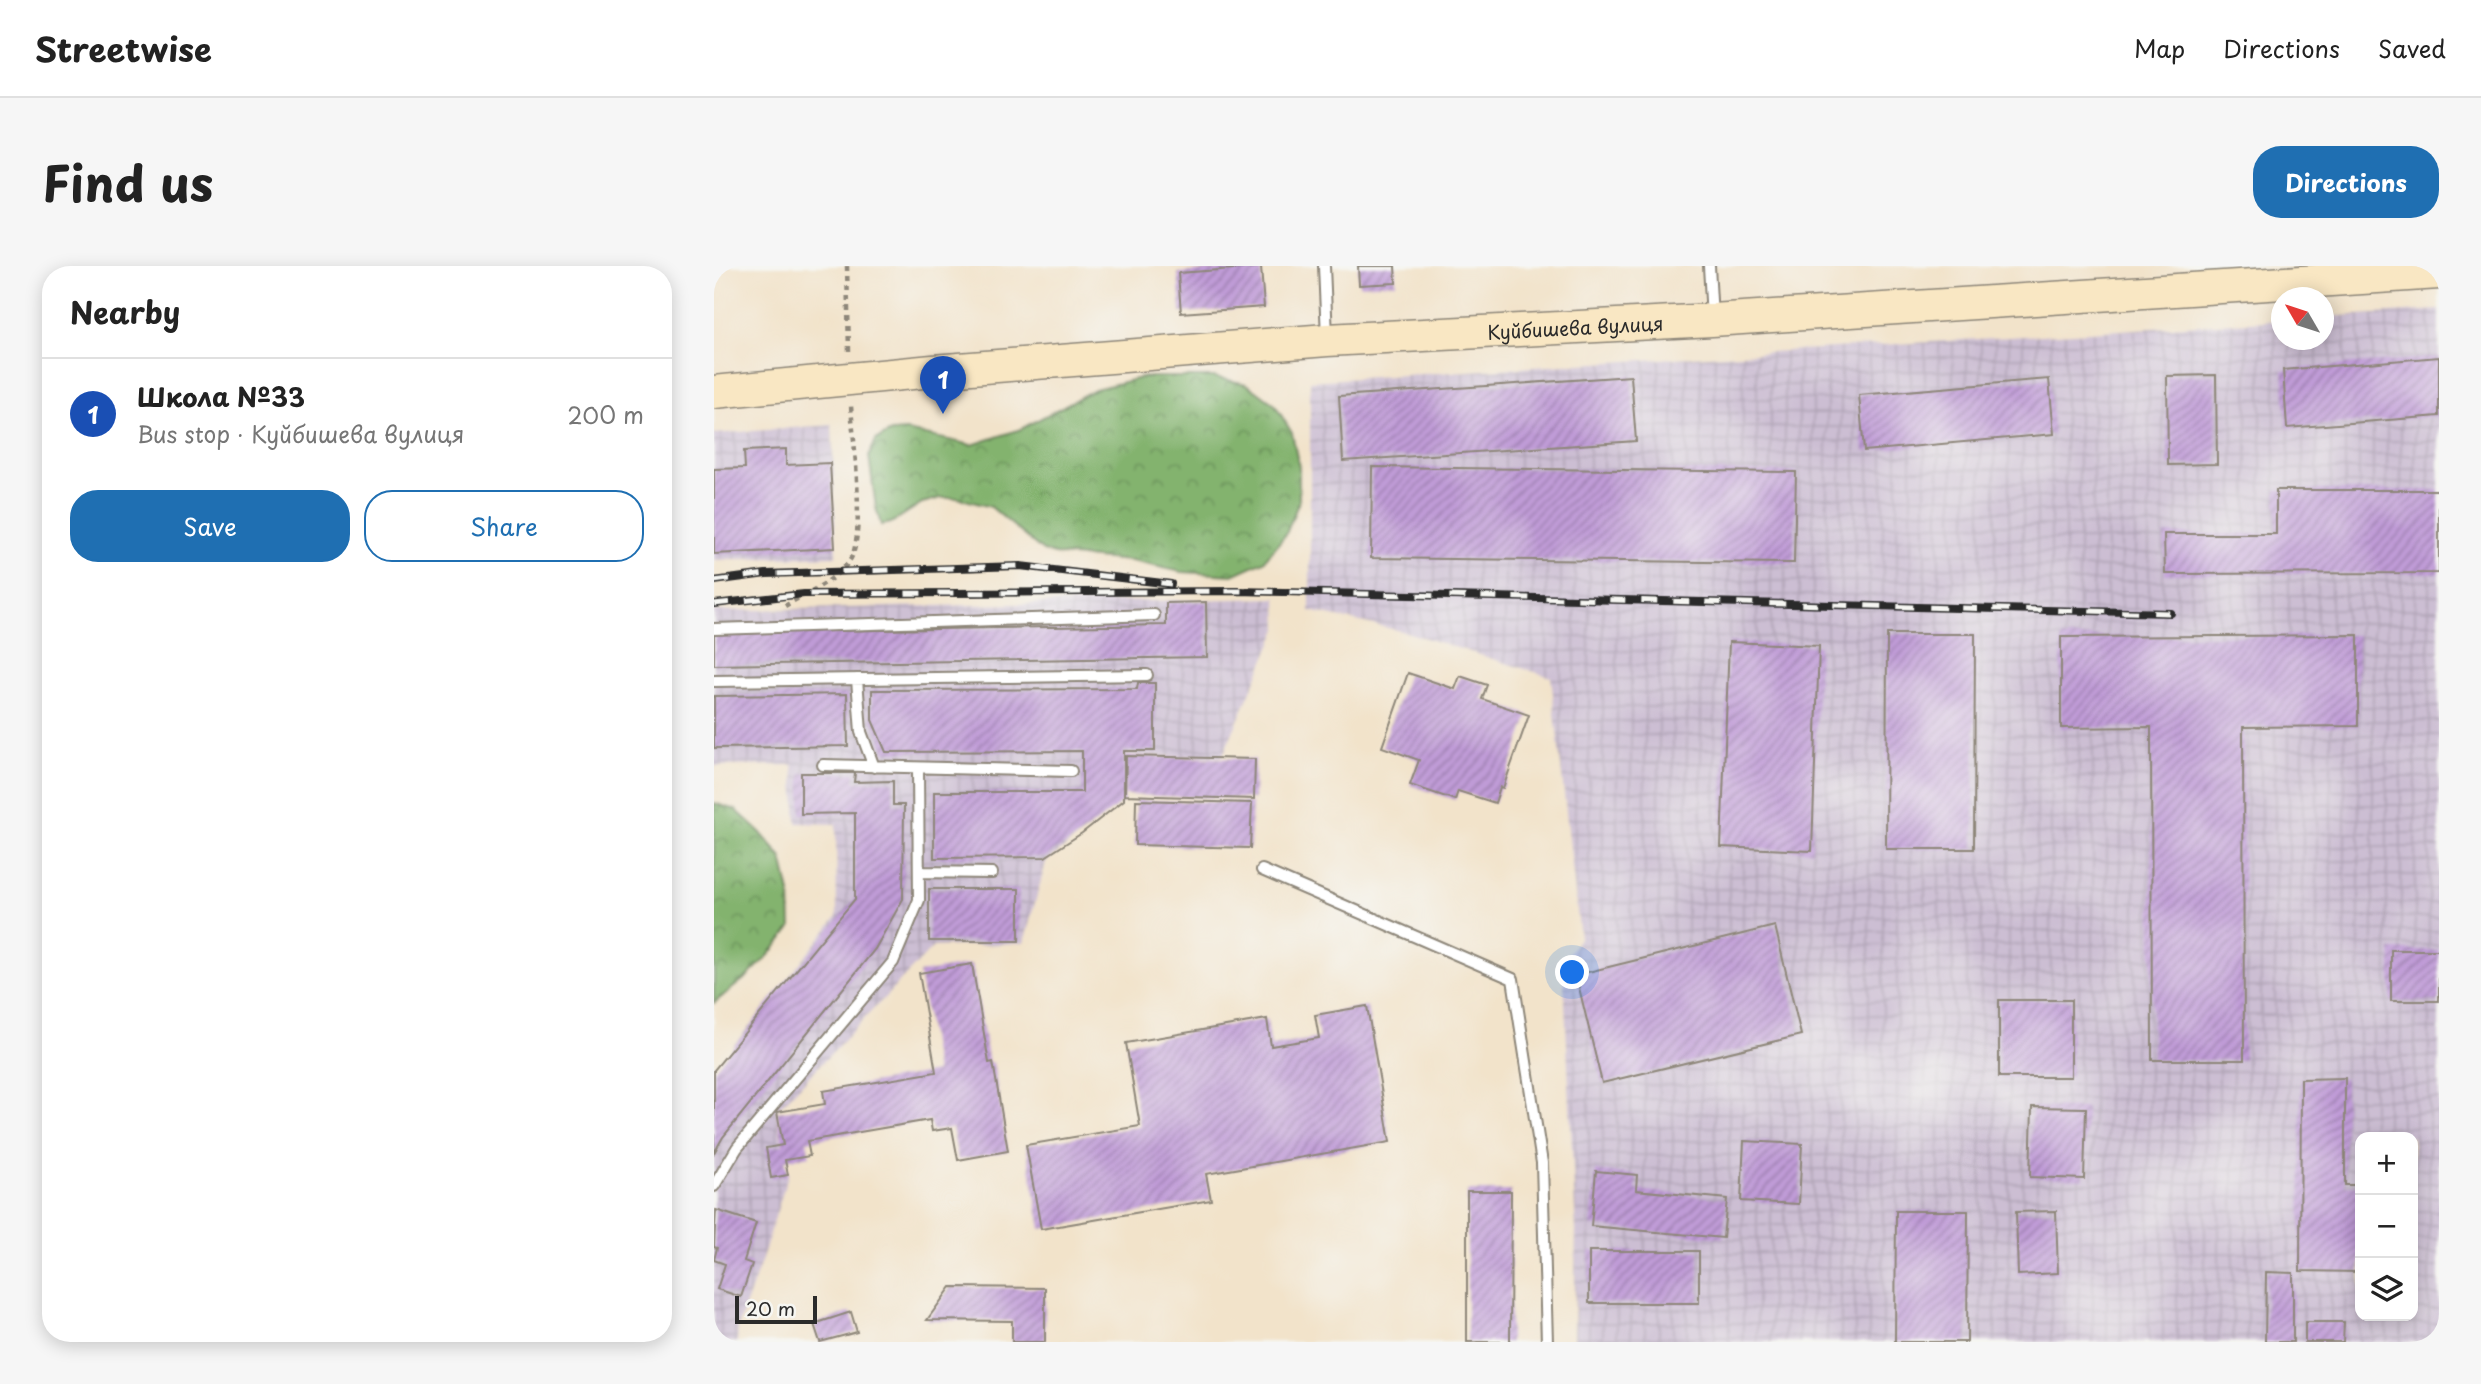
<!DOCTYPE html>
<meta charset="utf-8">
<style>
:root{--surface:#fff;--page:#f6f6f6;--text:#222;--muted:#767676;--line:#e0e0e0;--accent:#1f6fb2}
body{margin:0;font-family:"Playpen Sans",sans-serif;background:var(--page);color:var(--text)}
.controls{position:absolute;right:21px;bottom:21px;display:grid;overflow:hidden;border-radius:14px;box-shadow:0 4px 18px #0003}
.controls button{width:63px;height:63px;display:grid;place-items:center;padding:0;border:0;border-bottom:2px solid var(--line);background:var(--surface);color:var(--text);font:35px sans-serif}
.compass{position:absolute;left:1557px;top:21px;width:63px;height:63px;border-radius:50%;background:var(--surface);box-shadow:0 4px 18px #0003;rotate:309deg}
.scale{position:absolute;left:21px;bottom:18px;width:82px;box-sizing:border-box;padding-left:7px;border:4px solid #2b2b2b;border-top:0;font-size:19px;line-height:24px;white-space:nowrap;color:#2b2b2b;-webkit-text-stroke:5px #f6f6f2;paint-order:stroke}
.you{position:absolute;left:859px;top:707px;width:24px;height:24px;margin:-18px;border:5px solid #fff;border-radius:50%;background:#1a73e8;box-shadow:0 0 0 10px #1a73e833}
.badge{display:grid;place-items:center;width:46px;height:46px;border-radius:50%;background:var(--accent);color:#fff;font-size:23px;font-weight:700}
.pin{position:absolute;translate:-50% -58px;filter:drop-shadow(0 2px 4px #0008)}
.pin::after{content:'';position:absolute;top:37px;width:24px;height:21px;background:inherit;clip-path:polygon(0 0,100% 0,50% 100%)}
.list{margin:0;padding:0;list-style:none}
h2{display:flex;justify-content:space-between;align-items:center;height:91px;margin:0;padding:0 28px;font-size:30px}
h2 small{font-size:23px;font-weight:400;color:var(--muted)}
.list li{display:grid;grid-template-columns:46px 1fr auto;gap:21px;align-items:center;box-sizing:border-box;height:112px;padding:0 28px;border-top:2px solid var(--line)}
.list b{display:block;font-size:26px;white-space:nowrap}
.list p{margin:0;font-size:23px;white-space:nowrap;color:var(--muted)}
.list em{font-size:23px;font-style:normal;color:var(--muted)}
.actions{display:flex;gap:14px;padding:21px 28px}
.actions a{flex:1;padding:16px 0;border:2px solid var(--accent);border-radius:28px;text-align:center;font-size:24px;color:var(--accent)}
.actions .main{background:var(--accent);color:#fff}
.icon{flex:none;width:38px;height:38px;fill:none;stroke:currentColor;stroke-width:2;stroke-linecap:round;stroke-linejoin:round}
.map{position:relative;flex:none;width:1725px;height:1076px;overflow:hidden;border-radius:28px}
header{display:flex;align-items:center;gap:42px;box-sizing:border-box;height:98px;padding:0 35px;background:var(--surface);border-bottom:2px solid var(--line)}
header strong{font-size:33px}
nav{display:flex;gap:38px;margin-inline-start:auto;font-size:24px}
.intro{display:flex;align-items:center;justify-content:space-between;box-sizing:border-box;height:168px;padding:0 42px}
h1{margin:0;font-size:49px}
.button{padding:18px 32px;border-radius:28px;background:var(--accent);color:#fff;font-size:24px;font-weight:700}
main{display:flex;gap:42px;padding:0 42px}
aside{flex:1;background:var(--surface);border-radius:28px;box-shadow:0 4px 18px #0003}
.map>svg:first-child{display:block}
</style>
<header>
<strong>Streetwise</strong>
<nav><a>Map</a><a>Directions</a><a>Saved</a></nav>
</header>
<div class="intro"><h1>Find us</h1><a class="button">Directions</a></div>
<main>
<aside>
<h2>Nearby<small></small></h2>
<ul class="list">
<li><span class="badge" style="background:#1a4fb4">1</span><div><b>Школа №33</b><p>Bus stop · Куйбишева вулиця</p></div><em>200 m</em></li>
</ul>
<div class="actions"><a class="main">Save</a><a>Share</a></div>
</aside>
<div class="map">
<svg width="1725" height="1076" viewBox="0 0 1725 1076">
<defs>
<pattern id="industrial-grid" width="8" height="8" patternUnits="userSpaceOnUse" patternTransform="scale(1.75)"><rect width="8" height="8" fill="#ccbed3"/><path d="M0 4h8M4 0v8" fill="none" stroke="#afa3b5"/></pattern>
<pattern id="forest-crowns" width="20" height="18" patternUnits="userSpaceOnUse" patternTransform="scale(1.75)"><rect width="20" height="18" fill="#83b36e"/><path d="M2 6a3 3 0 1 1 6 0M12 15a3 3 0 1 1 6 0" fill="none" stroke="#6b925b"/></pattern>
<pattern id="building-hatch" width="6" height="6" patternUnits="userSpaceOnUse" patternTransform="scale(1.75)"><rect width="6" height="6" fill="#c09bd7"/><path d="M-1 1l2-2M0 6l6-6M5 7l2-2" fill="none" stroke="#9c7faf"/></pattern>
</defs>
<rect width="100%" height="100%" fill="#f6f6f2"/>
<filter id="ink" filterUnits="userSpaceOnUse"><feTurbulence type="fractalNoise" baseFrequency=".0143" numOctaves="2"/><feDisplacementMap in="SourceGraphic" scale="14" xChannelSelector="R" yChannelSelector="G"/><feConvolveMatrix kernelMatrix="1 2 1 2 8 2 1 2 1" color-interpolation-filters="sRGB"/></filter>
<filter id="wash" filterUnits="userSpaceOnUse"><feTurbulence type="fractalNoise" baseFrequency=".00686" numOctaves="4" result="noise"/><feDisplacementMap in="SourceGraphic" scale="28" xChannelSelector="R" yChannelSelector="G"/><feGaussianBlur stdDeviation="1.57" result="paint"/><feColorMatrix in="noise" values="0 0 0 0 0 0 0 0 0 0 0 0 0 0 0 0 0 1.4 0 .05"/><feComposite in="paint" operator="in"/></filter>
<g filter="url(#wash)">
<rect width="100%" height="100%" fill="#f2e3ca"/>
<path fill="url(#industrial-grid)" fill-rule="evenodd" d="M1725,44V1076H860L862,964L849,695L866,671L837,411L692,366L596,345V115L1567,54L1568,74H1610V51ZM1646,871H1699V1050H1646Z
M118,159L122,290L0,294V168Z
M563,332L564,363L508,491L412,489L410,535L332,596L310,677L219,681L62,845L74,909L48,993L24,1061L23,1076H0V804L123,651L122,558L83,557L79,499L0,500V345Z"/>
<path fill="url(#forest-crowns)" stroke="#576f4c" stroke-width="2" d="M430,111H499L533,118L560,138L569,152L578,167L585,201V235L572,268L550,295L519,309L468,306L417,295L345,289L329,285L277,241L244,232H227L208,237L177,257L167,259L162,242L155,190L162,174L177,166L193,165L258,179L307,163L381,123Z
M0,537L22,544L46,566L68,592L76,627L77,662L56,688L34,710L0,737Z"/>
<g id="blocks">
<path fill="url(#building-hatch)" d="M644,0H681L682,17L645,19Z
M547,1L550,41L467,47L464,7Z
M1725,91V150L1573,162L1569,104Z
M1502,109L1503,198L1454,199L1453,110Z
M917,110L922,175L629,195L625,130Z
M1335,113L1340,168L1150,185L1145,129Z
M72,183V199L116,197L121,282L0,288V203L31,202L30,185Z
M658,201L1082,206L1080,297L657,292Z
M1562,224H1725V307L1451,308L1450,268H1562Z
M492,336L493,391L0,399V367L452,359V337Z
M1173,368H1261L1260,583H1172Z
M1644,369V460L1529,461L1530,794H1438L1437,461L1347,462V371Z
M1015,376L1105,380L1098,585L1007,581Z
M694,407L741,423L746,410L773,419L768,433L815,449L789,522L786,521L781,537L744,525L741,534L696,519L705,494L668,481Z
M424,417H441V485H410V534L368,567L331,591L220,592V526H368V485L172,486L158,454V424L423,423Z
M133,428L134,480L0,482V430Z
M412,490L541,493L540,533L411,529Z
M87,507H141L140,516L179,515V539H190L189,633L161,683L9,871L0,887V804L141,633V547L87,548Z
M422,534L538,537L536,582L421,579Z
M215,623H305V675H215Z
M1061,660L1087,769L888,817L862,709Z
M1677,684H1725V735H1677Z
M258,698L275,797L279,796L294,885L244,894L238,862L218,865L216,854L93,875L96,890L71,894L74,909L57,912L52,882L69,879L63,846L111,838L109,825L222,806L205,707Z
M1285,734H1357V811H1285Z
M653,740L676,876L492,908L497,934L327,963L312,879L426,860L412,777L553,753L557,780L605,772L601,749Z
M1631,812V919H1646V1006L1586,1005L1587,813Z
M1318,841L1372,842L1370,913L1316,911Z
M1030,875L1088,878L1085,938L1027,935Z
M882,905L923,909L922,924L1013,933L1009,972L877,960Z
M753,925H797L796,1076H753Z
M2,944L42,957L30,995L38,998L27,1031L3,1023L11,998L0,994L3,982L0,981Z
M1182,945H1254L1253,1076H1181Z
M1342,945L1344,1007L1304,1009L1302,946Z
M875,985H985V1037H875Z
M1552,1006L1579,1007V1076H1551Z
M237,1021L331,1022V1076H298V1055L213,1054Z
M137,1046L143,1066L106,1076L100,1058Z
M1591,1056H1630L1629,1076H1591Z"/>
</g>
</g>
<g filter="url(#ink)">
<use href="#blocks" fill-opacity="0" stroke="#8e877a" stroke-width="2"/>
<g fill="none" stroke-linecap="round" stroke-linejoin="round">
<g stroke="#8e877a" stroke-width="14">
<path id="service" d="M610,0L613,71
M995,0L998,52
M0,363L440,349
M143,413L147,466L160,501
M0,415L433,409
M109,499L357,505
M548,604L799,713L828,897L833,1076
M205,606L278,607
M0,920L23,882L179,696L205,634L204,502"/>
</g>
<g stroke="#8e877a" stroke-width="35">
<g id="secondary">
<path id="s1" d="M0,126L219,105L613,74L998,54L1725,7"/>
</g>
</g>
<path stroke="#8e877a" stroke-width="4.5" stroke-dasharray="5 5" stroke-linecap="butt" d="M133,0L135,85
M71,340C92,327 122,315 136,294C152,270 139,171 137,140"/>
<use href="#service" stroke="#fff" stroke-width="10"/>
<use href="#secondary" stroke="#f9e7c3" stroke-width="32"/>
<g stroke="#2b2b2b" stroke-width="8">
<path id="rail" d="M0,315L52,308L306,300L457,318
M0,338L90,328L523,325L1457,347"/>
</g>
<use href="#rail" stroke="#f6f6f2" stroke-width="5" stroke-dasharray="16" stroke-linecap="butt"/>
</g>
</g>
<g text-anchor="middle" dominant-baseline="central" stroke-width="5" stroke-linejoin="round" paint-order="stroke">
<g font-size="19" fill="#2b2b2b" stroke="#f6f6f2">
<text stroke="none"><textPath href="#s1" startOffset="864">Куйбишева вулиця</textPath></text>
</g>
</g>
</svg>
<div class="controls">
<button>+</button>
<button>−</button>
<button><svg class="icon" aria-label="layers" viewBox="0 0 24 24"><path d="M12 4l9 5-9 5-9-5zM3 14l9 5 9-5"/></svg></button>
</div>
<svg class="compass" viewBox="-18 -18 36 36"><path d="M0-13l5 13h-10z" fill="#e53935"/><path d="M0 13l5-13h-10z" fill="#767676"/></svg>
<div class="scale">20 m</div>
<div class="you"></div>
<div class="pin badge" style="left:229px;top:148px;background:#1a4fb4">1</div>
</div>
</main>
